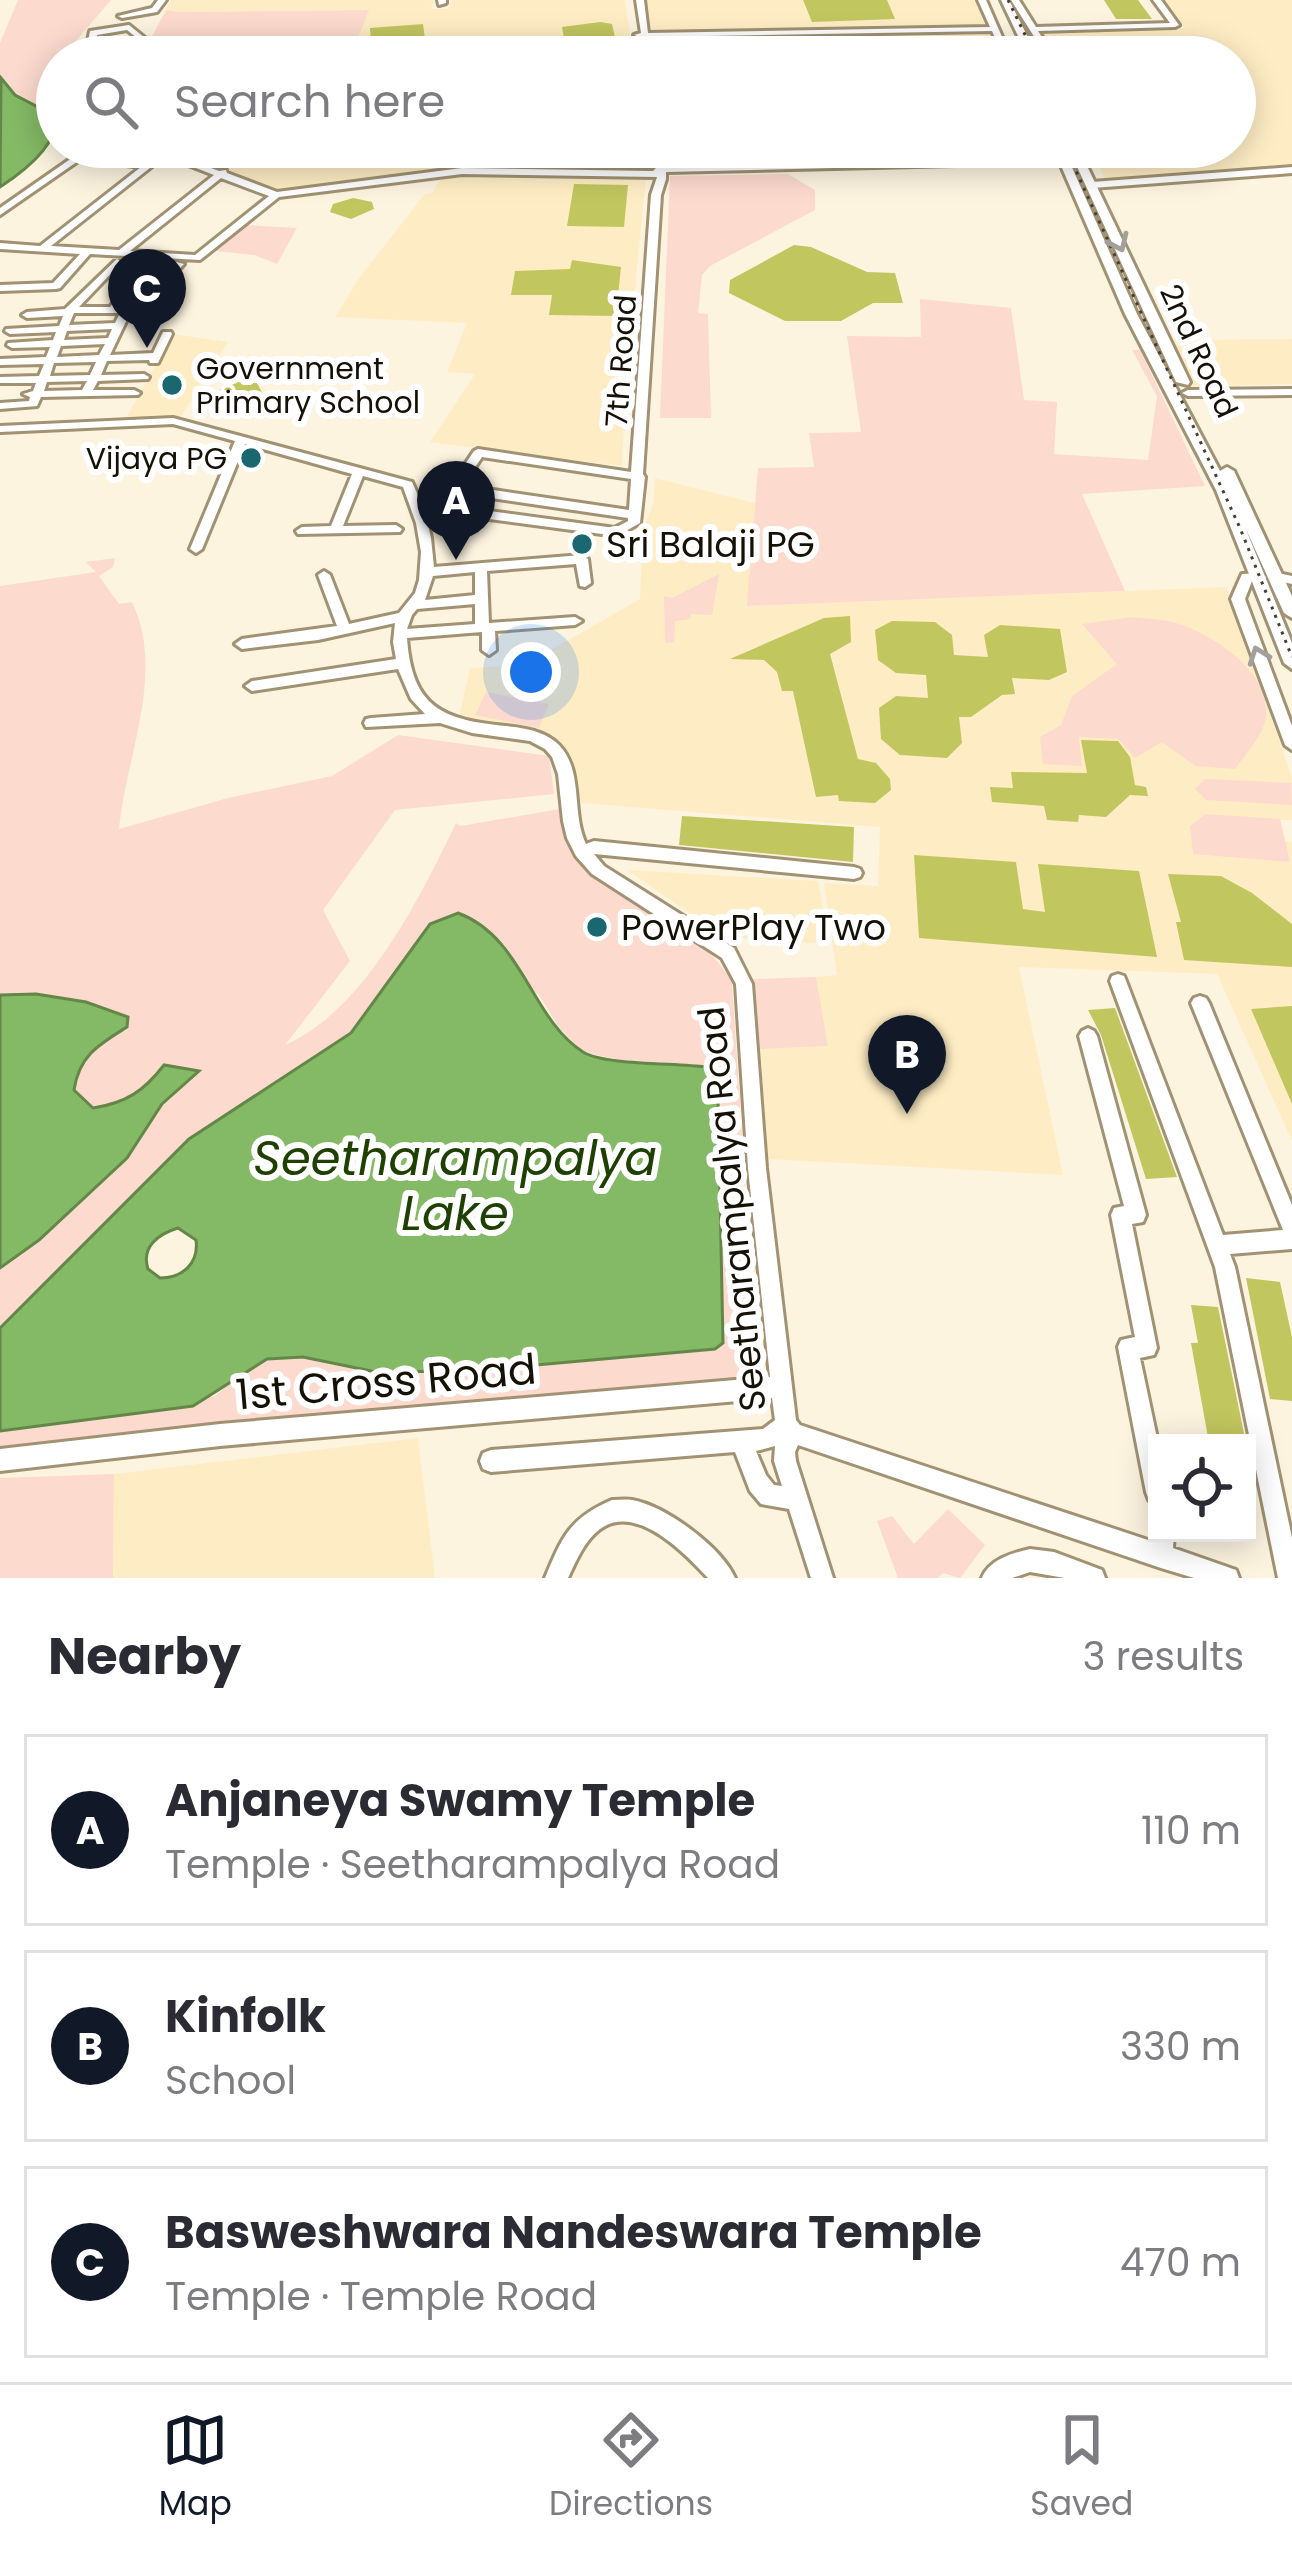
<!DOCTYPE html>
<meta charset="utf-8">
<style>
:root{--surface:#fff;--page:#f2f2f3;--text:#2b2b33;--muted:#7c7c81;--line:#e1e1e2;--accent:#111827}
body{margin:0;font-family:Poppins,sans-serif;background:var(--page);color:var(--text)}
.controls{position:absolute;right:36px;bottom:36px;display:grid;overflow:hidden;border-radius:0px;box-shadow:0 6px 30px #0003}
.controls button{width:108px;height:108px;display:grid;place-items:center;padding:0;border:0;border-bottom:3px solid var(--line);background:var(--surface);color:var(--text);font:60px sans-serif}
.you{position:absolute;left:531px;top:672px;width:42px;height:42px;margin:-30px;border:9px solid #fff;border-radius:50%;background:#1a73e8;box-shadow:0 0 0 18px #1a73e833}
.badge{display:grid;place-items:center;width:78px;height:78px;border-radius:50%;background:var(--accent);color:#fff;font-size:39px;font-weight:700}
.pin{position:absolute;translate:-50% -99px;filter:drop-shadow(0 3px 6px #0008)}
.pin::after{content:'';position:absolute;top:63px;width:42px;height:36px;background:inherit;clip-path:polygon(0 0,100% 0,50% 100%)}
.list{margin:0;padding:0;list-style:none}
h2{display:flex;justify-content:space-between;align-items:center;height:156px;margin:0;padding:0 48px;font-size:51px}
h2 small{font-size:39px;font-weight:400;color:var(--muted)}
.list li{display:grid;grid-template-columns:78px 1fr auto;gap:36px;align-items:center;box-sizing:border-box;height:192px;margin:0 24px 24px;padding:0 24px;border:3px solid var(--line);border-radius:0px}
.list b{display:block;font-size:45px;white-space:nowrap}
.list p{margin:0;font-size:39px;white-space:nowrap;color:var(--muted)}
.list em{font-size:39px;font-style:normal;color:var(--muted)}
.icon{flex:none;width:66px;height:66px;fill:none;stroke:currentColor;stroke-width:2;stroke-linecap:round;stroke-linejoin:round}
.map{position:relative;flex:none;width:1292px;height:1578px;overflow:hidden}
.search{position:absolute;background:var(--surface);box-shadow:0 6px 30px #0003;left:36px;right:36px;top:36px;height:132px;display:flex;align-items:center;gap:30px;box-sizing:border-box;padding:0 42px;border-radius:66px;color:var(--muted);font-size:45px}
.sheet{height:804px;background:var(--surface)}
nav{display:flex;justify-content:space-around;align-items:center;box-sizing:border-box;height:168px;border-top:3px solid var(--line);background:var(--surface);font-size:33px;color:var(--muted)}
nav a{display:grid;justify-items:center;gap:6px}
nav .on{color:var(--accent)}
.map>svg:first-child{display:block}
</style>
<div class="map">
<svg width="1292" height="1578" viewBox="0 0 1292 1578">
<rect width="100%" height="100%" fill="#fdf4e0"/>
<path fill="#feedc4" d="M171,0H434L431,9H448L452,0H625L633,57H341L350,56L368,10L178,12L166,10Z
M645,0H977L989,26L651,32Z
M1165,0H1292V166L1106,181L1090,147H1235V57H1051L1040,32L1184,28Z
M990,32L1006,57H656L654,39Z
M159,147H644L646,167H462L274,190Z
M670,147H1048L1051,154L673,162Z
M442,175L646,178L626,378L622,466L430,442L475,374L447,372L467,323L335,317L359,278L424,195L433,192Z
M173,334L228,342L181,416L126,418Z
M1292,339V384L1193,386L1170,340Z
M655,478L755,503L748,606L1226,587L1292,777V820H1280L1285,841L1292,842V1141L1217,974L1019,967L1063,1175L768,1159L760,1049L828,1046L816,977L837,975L824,883L878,886L880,827L581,803L568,763L553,737L459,717L470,668L525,665L640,599L643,529L653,504Z
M627,870L818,881L829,944L724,937Z
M418,1438L435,1578H113L114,1474Z"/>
<path fill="#fcdace" d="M18,0H111L62,57H57L40,83L57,87V117L15,95L0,78V43Z
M166,10L178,12L369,10L350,57H141Z
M788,174L815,190V210L710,266L702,275L698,313L708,314L711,418H660L670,176Z
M246,225L297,228L277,264L254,255L216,251Z
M920,299L1011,308L1024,400L1057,402L1054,454L1148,460L1157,396L1132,350H1140L1205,486L1082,494L1125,591L747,606L758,468L814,467L809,433L861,432L847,336L921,337Z
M115,558L113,567L99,576L119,604L132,602C166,673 126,755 119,829L228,798L332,776L398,735L549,756L554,794L395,810L323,910L350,961L285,1045C364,1011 420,898 456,823L461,826L560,809C576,900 689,906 732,982L758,1380L272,1419L0,1451V1431L59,1425L215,1396L253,1364L267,1359L303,1357L376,1372L470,1371L723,1343L718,1098L712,1079L582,1052L558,1026L539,995L430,924L351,1033L189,1139L0,1328V1268L39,1240L127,1158L162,1104L198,1072L164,1065C144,1091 126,1102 93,1108L74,1089C79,1055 100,1044 127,1027L36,994L0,995V586L96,572L86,562Z
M719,574L712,615L691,614L690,619L675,621L674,642L665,643L664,596L672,598Z
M1133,617C1147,619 1165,619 1179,624C1216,636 1275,675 1265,721C1261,738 1245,755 1235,769L1195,766L1162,742L1135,758L1118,739L1079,737L1082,766L1043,764L1040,737L1061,725L1072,696L1117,664L1082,624Z
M486,692L549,704L539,728L475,715Z
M1205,779L1291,783L1292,805L1206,800L1195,789Z
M1206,814L1280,819L1290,862L1193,854L1190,826Z
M816,977L828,1046L760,1049L752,979Z
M114,1474L113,1578H0V1478Z
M948,1509L985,1545L960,1578L943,1573L938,1578H898L877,1521L892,1516L914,1544Z"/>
<path fill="#84b965" stroke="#638748" stroke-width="3" fill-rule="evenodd" d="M1,78L15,95L57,117C57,146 23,172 0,187Z
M458,913C523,937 531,1019 583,1052C603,1065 677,1063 705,1067L718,1098L723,1343L715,1349L470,1371L376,1372L303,1357L267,1359L193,1406L0,1431V1328L189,1139L351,1033L430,924ZM178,1228L196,1240C199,1263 183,1278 160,1278L148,1269C141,1247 158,1234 178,1228Z
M36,994L86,1002L128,1017L127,1027C100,1044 79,1055 74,1090L93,1108C126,1103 144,1091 164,1065L199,1071L162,1104L127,1158L39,1240L0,1268V995Z"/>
<path fill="#c1c65f" d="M803,0H887L895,19L812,22Z
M1104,0H1138L1152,19H1116Z
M600,22L612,24L616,42L565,44L562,27Z
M423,24L427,55L372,57L370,28Z
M574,184L628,185L624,227L567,226Z
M353,198L372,202L374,209L351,219L330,212L333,204Z
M794,245L811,247L867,272L895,273L903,303H873L841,321H785L729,293L730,280Z
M572,260L621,267L616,316L549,315L552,295H511L515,271L570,269Z
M232,382L257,383L264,396L245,408L215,405L212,395Z
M850,616L851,642L830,654L858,759L876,763L890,779L891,790L875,803L839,801L838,795L816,797L793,691H782L777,672L764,660L730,659L824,618Z
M892,621L935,622L952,635L954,655L988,657L984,635L1000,625L1060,629L1067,672L1049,680L1012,678L1015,694L1002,695L971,717H959L962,743L947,758L900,755L881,739L879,708L896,696L928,698L926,675L896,673L878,660L875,630Z
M1081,740L1118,741L1130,757L1135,785L1146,787L1148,796L1130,795L1106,817L1079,815L1078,822L1047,820L1044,806L992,802L990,787L1013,788L1011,772L1087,773Z
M682,816L854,827L853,862L679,845Z
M914,855L1016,862L1023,909L1045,912L1038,864L1139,871L1157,957L919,938Z
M1168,874L1221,876L1252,893L1292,924V967L1184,960L1176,922H1181Z
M1292,1006V1104L1251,1009Z
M1115,1008L1177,1177L1146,1179L1101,1035L1088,1010Z
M1246,1278L1280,1282L1292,1337V1401L1270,1399Z
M1191,1305L1218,1307L1246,1443H1209L1191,1343H1198Z"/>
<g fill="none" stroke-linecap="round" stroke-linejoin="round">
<g stroke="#a09273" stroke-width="6">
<path id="minor" d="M158,0H166L157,12L122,18L118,16L152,8Z
M438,0H446V3L439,5Z
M636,0H644L648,33L990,27L978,0H986L1006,46L1022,52L1018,54L1000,49L992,31L649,37L652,57H644L641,37L634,35L641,33Z
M1011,0H1019L1036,27L1170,23L1153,0H1161L1179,25L1175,27L1038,31L1048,46L1040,57H1032L1040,46Z
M129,25L145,38L132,57H124L137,38L127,30L97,35L95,44L85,47L88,56L74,57L81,53L77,46L88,41L90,31Z
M656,147H664L666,167L1079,156L1083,159L1079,162L666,172V179L661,195L643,474L645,477L640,523L617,536L459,515L426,516L431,538L434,567L582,555L588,559L591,583L585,587L580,586L576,564L487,571L489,623L575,617L582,621L575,625L495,631L496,650L489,655L482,650V632L407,638C412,708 443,720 506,726C524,728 545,731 559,745C584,771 571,813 586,844L594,841L854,867L860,869L862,873L860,877L854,879L594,854L604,866L734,948L752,984L766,1168L796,1420L800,1425L1151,1541L1152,1533L1157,1524V1533H1174L1173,1548L1236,1570L1239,1578H1194L1161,1568L798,1445L795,1452L796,1461L833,1578H811L789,1509L761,1504L750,1491L735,1452L491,1472L483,1469L480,1461L483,1453L491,1450L763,1429L775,1420L772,1398L220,1446L0,1471V1449L220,1424L770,1377L748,1168L736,984L722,958L592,874L576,856L567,838L563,821L558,774L552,757L545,749L530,741L472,733L440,723L366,727L364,723L366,719L371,718L425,714L411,699L398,669L252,691L245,686L252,681L396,659L393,642L395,623L318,640L242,649L235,644L242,639L337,626L318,575L324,571L330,575L349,624L399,613L415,593L419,580L421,552L416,523L403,487L363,476L343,526L396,525L402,529L400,532L298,534L296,531L302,527L331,526L352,474L245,444L202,549L196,553L190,549L235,441L173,424L0,432V426L173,418L412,482L424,509L459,507L615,528L628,521V518L477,496L456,491L453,482L474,451L478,449L631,472L651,195L657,177L462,174L279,197L200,260L90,254L60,288L56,289L0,291V285L53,283L80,254L0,249V243L40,246L141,167L81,159L0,215V208L79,153L146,163L164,150L219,171L226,170L227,173L277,192L462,168L653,171L657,167ZM165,156L214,175L119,250L51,246ZM221,178L269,196L195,255L130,251ZM482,457L631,479L629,510L466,486L465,482ZM475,572V595L425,600L433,576ZM475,604V624L407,629L412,615L417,609ZM775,1446L774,1461L782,1486L774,1485L766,1475L756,1451Z
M1292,167V173L1092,188L1087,185L1092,182Z
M117,259L122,262L120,264L79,307H110L147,262H153V266L121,307C143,303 160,279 176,262L184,264L144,307L130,313L110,355L153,353L163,332H171L172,334L158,363H150L149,360L107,361L101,375L144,374L149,377L148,379L98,381L93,390H134L140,393L138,395L41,397L37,406L0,409V403L29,401L30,397L23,394L33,391L36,383H0V377L39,376L44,364L0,365V359L46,357L50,347L12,348L7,345L8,343L53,340L56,332L10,334L5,331L6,329L59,326L63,316L27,318L22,315L27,312L65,309ZM74,313H120L115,323L69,325ZM112,329L108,338L64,340L67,331ZM105,344L99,355L57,357L61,346ZM96,362L90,375L50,376L54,363ZM87,381L82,390L44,391L47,382Z
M1292,389V395L1188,396L1182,393L1188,390Z
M1260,573L1266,577L1265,580L1252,581L1245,599L1292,726V750L1285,745L1231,599L1242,574Z
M1278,573L1292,576V584L1273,580L1272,577L1273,574Z
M1118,974L1124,976L1126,981L1223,1235L1283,1230L1191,1003L1194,998L1200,996L1206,998L1209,1003L1292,1205V1249L1230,1254L1235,1267L1292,1538V1578H1278L1215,1267L1110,981L1112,976Z
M1088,1028L1094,1031L1097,1036L1146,1215L1143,1222L1132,1224L1157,1348L1154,1355L1140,1358L1158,1443L1157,1503L1149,1500L1146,1492L1118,1347L1121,1340L1135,1337L1111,1215L1114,1208L1124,1206L1079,1036L1082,1031Z
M612,1500C619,1500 626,1499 632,1500C666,1506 721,1547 735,1578H708C686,1554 636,1502 600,1529C584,1541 576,1561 568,1578H545C562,1537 570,1518 612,1500Z
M1030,1549L1054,1552L1102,1570L1105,1578H1065L1030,1572L1012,1578H982C989,1560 1012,1553 1030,1549Z"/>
</g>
<g stroke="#a09273" stroke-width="6">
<path id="major" d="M1001,0H1009L1038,57H1028Z
M1053,147H1063L1137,314L1220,471L1227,467L1234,471L1292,596V618L1284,613L1245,527L1292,643V669L1284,663L1216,490L1125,314Z
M1068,147H1078L1190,382L1188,385L1176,382Z"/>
</g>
<use href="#minor" fill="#fff" fill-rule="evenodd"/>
<use href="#major" fill="#fff" fill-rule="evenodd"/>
<path stroke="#464033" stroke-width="3" stroke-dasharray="3 6" stroke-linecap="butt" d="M1008,0L1036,57
M1065,147L1240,528L1292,657"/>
</g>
<defs><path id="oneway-chevron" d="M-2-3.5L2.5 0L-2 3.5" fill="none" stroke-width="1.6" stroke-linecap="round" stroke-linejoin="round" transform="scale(3)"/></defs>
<g stroke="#a2a09b">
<use href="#oneway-chevron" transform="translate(1119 243) rotate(65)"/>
<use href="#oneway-chevron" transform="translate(1258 655) rotate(-110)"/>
</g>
<g fill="#1b6770" stroke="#fff" stroke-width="4.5">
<circle cx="172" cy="385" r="12"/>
<circle cx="251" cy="458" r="12"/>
<circle cx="582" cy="544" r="12"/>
<circle cx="597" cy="927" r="12"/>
</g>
<g text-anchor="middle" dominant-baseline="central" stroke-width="12" stroke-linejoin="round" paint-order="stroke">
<g font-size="30" fill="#161106" stroke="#fff">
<text transform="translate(1199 351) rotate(65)">2nd Road</text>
<text transform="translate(621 361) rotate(-86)">7th Road</text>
</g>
<g font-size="30" fill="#161106" stroke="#fff" text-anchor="start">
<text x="196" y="368">Government<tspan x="196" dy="34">Primary School</tspan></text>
<text x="227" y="458" text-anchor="end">Vijaya PG</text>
</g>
<g font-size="36" fill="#161106" stroke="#fff" text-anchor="start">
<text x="606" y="544">Sri Balaji PG</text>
<text x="621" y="927">PowerPlay Two</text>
</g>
<g font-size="36" fill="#161106" stroke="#fff">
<text transform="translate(732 1209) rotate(-96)">Seetharampalya Road</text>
</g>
<g font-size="42" fill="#161106" stroke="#fff">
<text transform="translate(386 1382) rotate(-5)">1st Cross Road</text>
</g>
<g font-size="48" font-style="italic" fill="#1f4003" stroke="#fff">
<text x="455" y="1158">Seetharampalya<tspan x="455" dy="55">Lake</tspan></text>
</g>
</g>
</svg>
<div class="controls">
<button><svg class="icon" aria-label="locate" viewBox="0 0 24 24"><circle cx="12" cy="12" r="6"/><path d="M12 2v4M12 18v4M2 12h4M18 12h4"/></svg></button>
</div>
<div class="you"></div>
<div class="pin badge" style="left:456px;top:560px">A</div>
<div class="pin badge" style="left:907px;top:1114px">B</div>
<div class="pin badge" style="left:147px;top:348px">C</div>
<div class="search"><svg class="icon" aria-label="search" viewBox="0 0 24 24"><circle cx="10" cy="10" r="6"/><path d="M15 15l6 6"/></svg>Search here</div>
</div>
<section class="sheet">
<h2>Nearby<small>3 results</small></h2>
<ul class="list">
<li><span class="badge">A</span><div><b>Anjaneya Swamy Temple</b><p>Temple · Seetharampalya Road</p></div><em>110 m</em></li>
<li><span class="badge">B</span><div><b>Kinfolk</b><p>School</p></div><em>330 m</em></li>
<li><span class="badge">C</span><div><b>Basweshwara Nandeswara Temple</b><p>Temple · Temple Road</p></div><em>470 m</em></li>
</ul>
</section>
<nav>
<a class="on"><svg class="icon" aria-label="map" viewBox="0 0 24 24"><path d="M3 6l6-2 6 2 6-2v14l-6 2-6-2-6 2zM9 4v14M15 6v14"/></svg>Map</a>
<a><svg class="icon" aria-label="directions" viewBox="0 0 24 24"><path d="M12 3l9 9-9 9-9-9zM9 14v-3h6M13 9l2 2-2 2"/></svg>Directions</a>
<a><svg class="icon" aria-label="saved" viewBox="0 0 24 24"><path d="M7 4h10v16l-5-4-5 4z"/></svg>Saved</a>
</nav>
